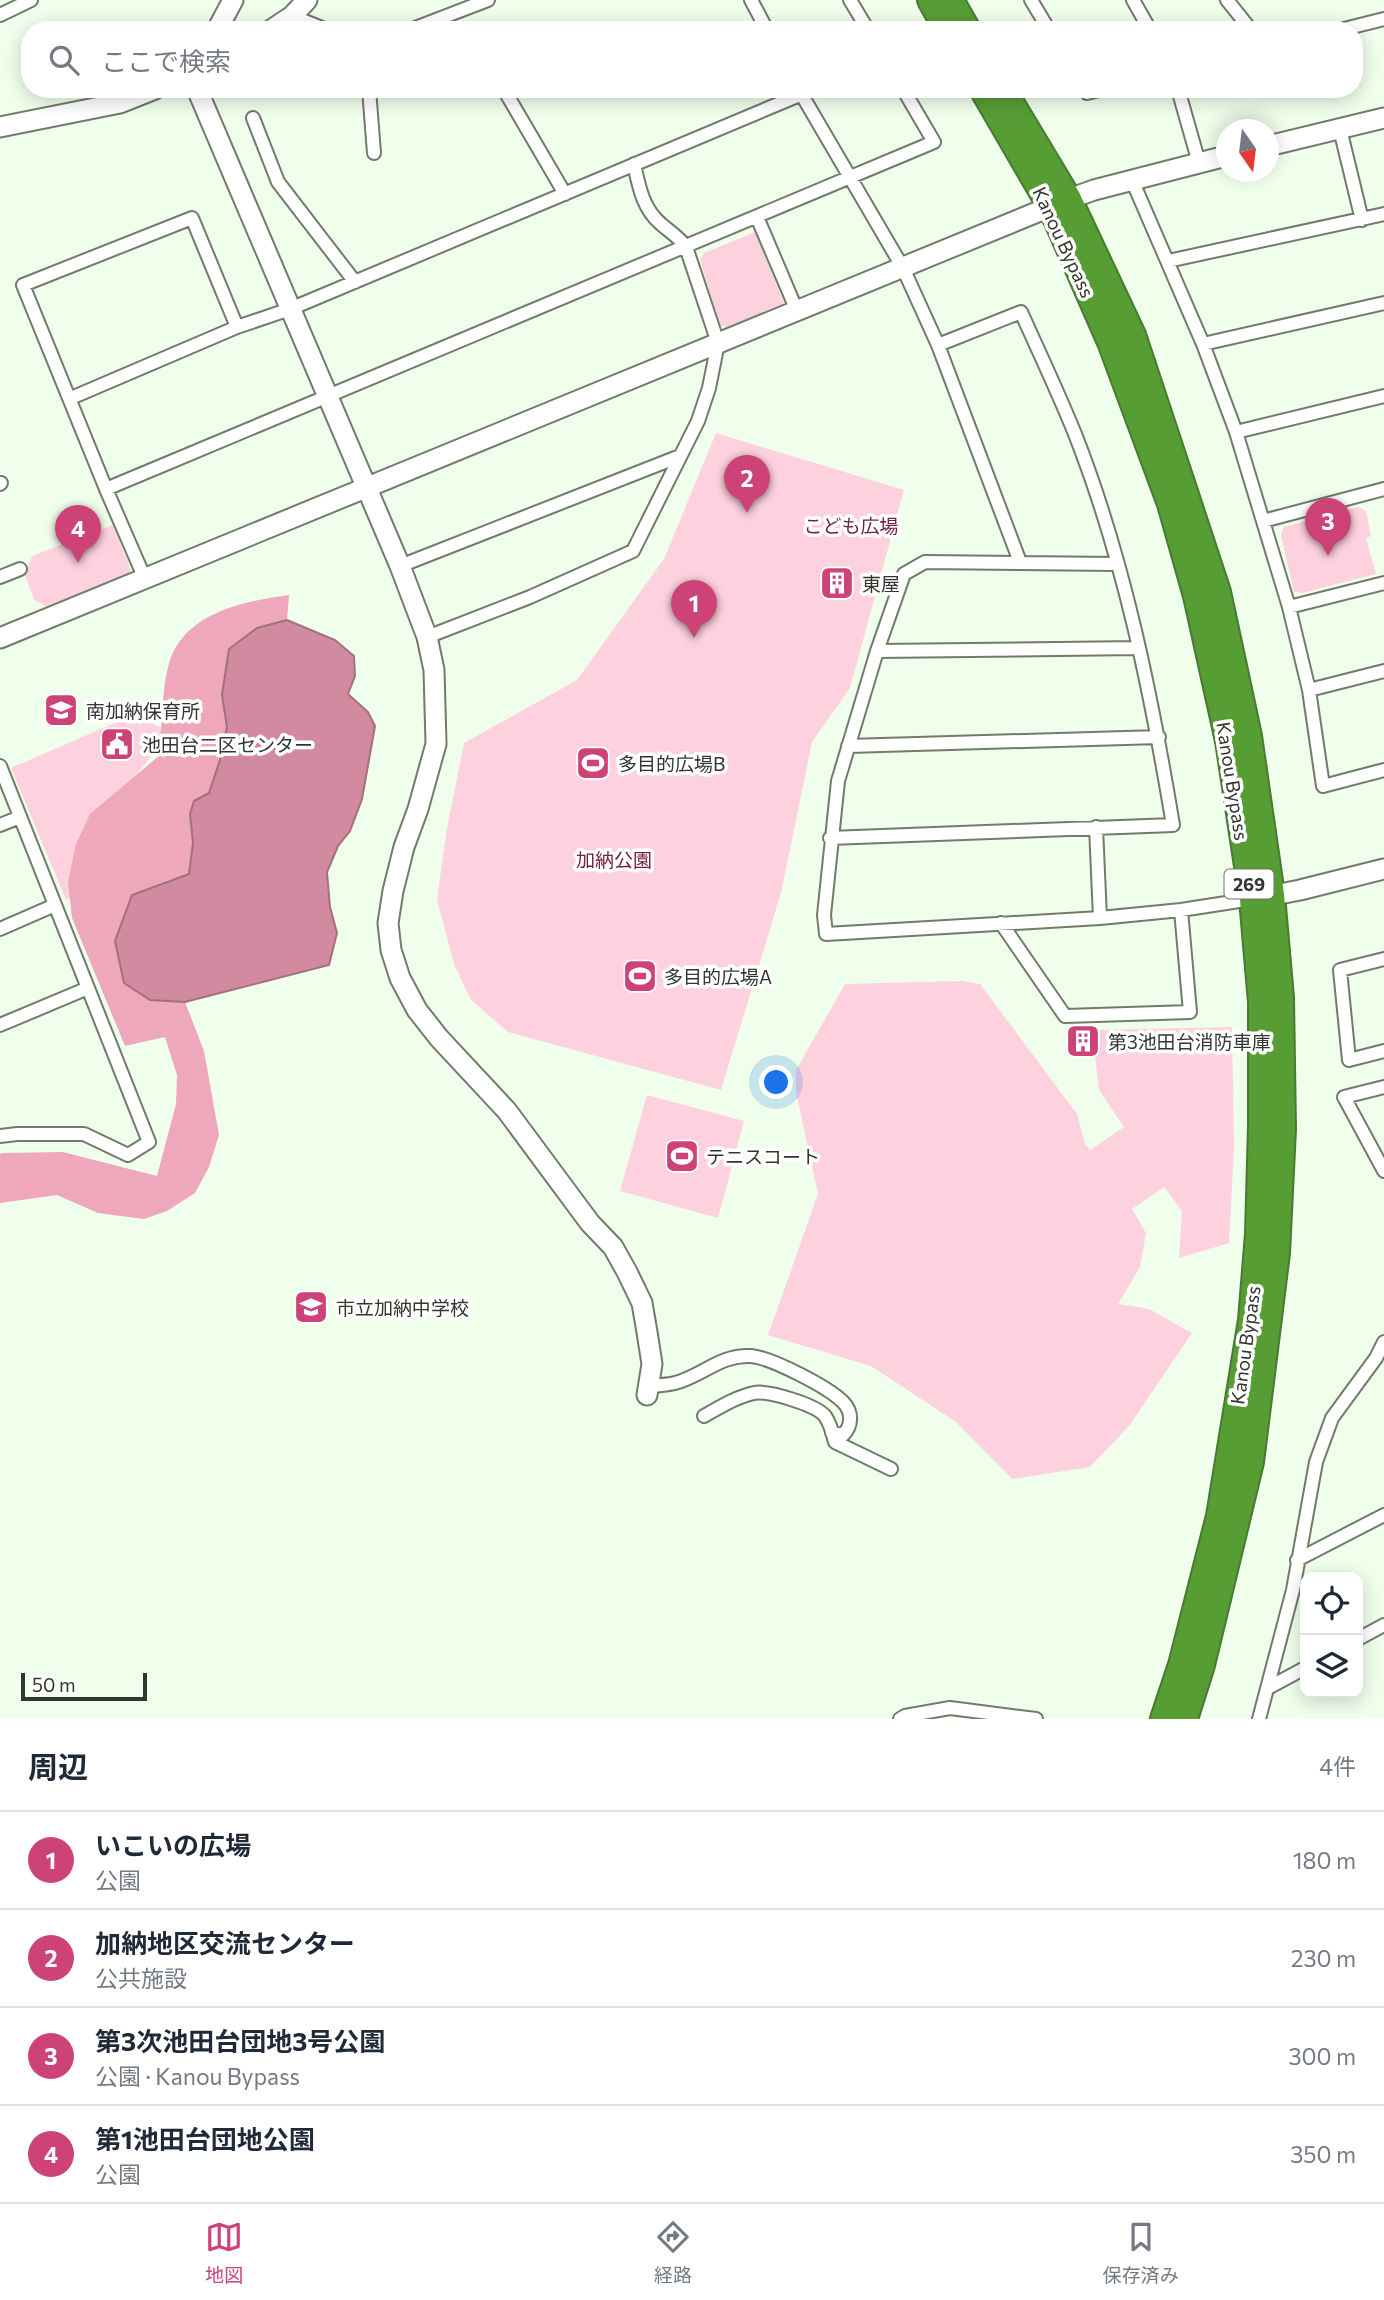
<!DOCTYPE html>
<html lang="ja">
<meta charset="utf-8">
<style>
:root{--surface:#fff;--page:#f2f2f3;--text:#1f2937;--muted:#747a83;--line:#e0e1e3;--accent:#cd4277}
body{margin:0;font-family:Commissioner,"Noto Sans JP",sans-serif;background:var(--page);color:var(--text)}
.controls{position:absolute;right:21px;bottom:21px;display:grid;overflow:hidden;border-radius:14px;box-shadow:0 4px 18px #0003}
.controls button{width:63px;height:63px;display:grid;place-items:center;padding:0;border:0;border-bottom:2px solid var(--line);background:var(--surface);color:var(--text);font:35px sans-serif}
.compass{position:absolute;left:1216px;top:119px;width:63px;height:63px;border-radius:50%;background:var(--surface);box-shadow:0 4px 18px #0003;rotate:166deg}
.scale{position:absolute;left:21px;bottom:18px;width:126px;box-sizing:border-box;padding-left:7px;border:4px solid #31362f;border-top:0;font-size:19px;line-height:24px;white-space:nowrap;color:#31362f;-webkit-text-stroke:5px #fff;paint-order:stroke}
.you{position:absolute;left:777px;top:1083px;width:24px;height:24px;margin:-18px;border:5px solid #fff;border-radius:50%;background:#1a73e8;box-shadow:0 0 0 10px #1a73e833}
.badge{display:grid;place-items:center;width:46px;height:46px;border-radius:50%;background:var(--accent);color:#fff;font-size:23px;font-weight:700}
.pin{position:absolute;translate:-50% -58px;filter:drop-shadow(0 2px 4px #0008)}
.pin::after{content:'';position:absolute;top:37px;width:24px;height:21px;background:inherit;clip-path:polygon(0 0,100% 0,50% 100%)}
.list{margin:0;padding:0;list-style:none}
h2{display:flex;justify-content:space-between;align-items:center;height:91px;margin:0;padding:0 28px;font-size:30px}
h2 small{font-size:23px;font-weight:400;color:var(--muted)}
.list li{display:grid;grid-template-columns:46px 1fr auto;gap:21px;align-items:center;box-sizing:border-box;height:98px;padding:0 28px;border-top:2px solid var(--line)}
.list b{display:block;font-size:26px;white-space:nowrap}
.list p{margin:0;font-size:23px;white-space:nowrap;color:var(--muted)}
.list em{font-size:23px;font-style:normal;color:var(--muted)}
.icon{flex:none;width:38px;height:38px;fill:none;stroke:currentColor;stroke-width:2;stroke-linecap:round;stroke-linejoin:round}
.map{position:relative;flex:none;width:1384px;height:1719px;overflow:hidden}
.search{position:absolute;background:var(--surface);box-shadow:0 4px 18px #0003;left:21px;right:21px;top:21px;height:77px;display:flex;align-items:center;gap:18px;box-sizing:border-box;padding:0 24px;border-radius:28px;color:var(--muted);font-size:26px}
.sheet{height:483px;background:var(--surface)}
nav{display:flex;justify-content:space-around;align-items:center;box-sizing:border-box;height:98px;border-top:2px solid var(--line);background:var(--surface);font-size:19px;color:var(--muted)}
nav a{display:grid;justify-items:center;gap:4px}
nav .on{color:var(--accent)}
.map>svg:first-child{display:block}
</style>
<div class="map">
<svg width="1384" height="1719" viewBox="0 0 1384 1719">
<rect width="100%" height="100%" fill="#f0ffeb"/>
<path fill="#fdd1dd" d="M755,232L785,306L730,330L720,325L700,260L704,253Z
M716,433L904,490L850,688L812,742L781,893L721,1090L508,1032L471,1000L454,964L437,900L446,834L464,743L577,680L664,559Z
M1358,507L1366,511L1371,536L1366,538L1376,574L1302,593L1294,592L1281,535L1284,527Z
M113,525L131,570L128,577L46,606L34,600L25,575L32,556Z
M133,715L170,732L116,801L85,889L66,900L11,768Z
M961,981L980,984L1077,1114L1085,1144L1090,1150L1124,1127L1099,1090L1092,1030L1232,1027L1234,1147L1229,1243L1179,1258L1182,1211L1164,1187L1132,1209L1146,1233L1140,1267L1118,1304L1149,1309L1192,1333L1129,1426L1090,1467L1012,1479L956,1422L871,1366L768,1335L818,1194L796,1092V1070L845,984Z
M647,1095L744,1121L718,1218L620,1191Z"/>
<path fill="#efa7bb" d="M289,595L287,620L257,628L222,695L227,727L220,759L209,793L194,801L190,814L193,843L189,875L166,881L150,1000L185,1002L204,1051L219,1135L209,1167L195,1193L167,1211L144,1219L98,1213L57,1195L0,1203V1154L2,1153L63,1152L157,1176L176,1104L177,1075L165,1037L125,1046L72,918L68,882L76,844L90,814L160,755C162,725 161,693 169,663C184,613 244,601 289,595Z"/>
<path fill="#d18a9f" stroke="#a1717d" stroke-width="2" d="M287,620L335,640L354,656L355,676L348,694L368,712L375,726L362,799L350,831L338,846L327,872L330,907L337,933L329,965L185,1002L150,1000L124,983L115,941L132,895L189,874L193,843L190,814L194,801L209,793L220,760L227,727L222,695L229,649L257,628Z"/>
<g fill="none" stroke-linecap="round" stroke-linejoin="round">
<g stroke="#6f7c6a" stroke-width="16">
<path id="street" d="M751,0L767,30
M850,0L868,30
M1031,0L1049,30
M1133,0L1150,30
M1227,0L1251,30
M0,15L31,0
M292,16L327,30
M410,30L488,0
M1340,30L1384,19
M369,89L374,153
M513,89L506,93L565,194
M1084,89L1087,93L1103,89
M1178,89L1199,163
M799,90L903,268L938,345L1020,562
M253,118L278,182L355,282
M1340,129L1362,220
M1132,180L1203,344L1236,432L1289,607L1309,690L1323,786L1384,770
M757,217L797,311
M1168,261L1384,214
M1203,344L1384,303
M71,398L237,327L290,309L802,94
M1236,432L1384,396
M0,484L1,483
M106,489L934,142L903,89
M1263,521L1384,489
M1118,564L925,562L904,574L877,651L838,781L824,915L826,934L1100,918L1181,910L1252,899
M400,566L680,456
M0,577L20,569
M145,579L106,489L23,285L192,218L237,327
M1289,607L1384,583
M427,637L530,597L633,551L698,421L709,388L718,343L686,247C679,237 670,232 661,224C643,209 639,187 634,164
M877,651L1139,648
M1309,690L1384,671
M848,746L1159,737
M0,766L149,1142L128,1155L84,1134H17L0,1136
M0,825L20,817
M1096,827L1100,918
M830,838L1173,825C1151,693 1124,559 1075,434C1058,392 1039,352 1021,312L938,345
M1001,923L1065,1016L1190,1012L1181,910
M0,929L55,905
M1384,959L1340,970L1349,1060L1384,1051
M0,1025L88,988
M1384,1087L1344,1097L1384,1171
M648,1387C657,1385 667,1385 675,1383C702,1376 721,1354 751,1356C772,1358 828,1387 843,1402C853,1412 852,1426 843,1435L832,1433
M704,1416C720,1407 736,1397 754,1393C768,1390 816,1405 825,1416C830,1423 833,1434 835,1442L891,1469
M1297,1560L1384,1515
M1358,1639L1384,1625
M1268,1688L1305,1668
M900,1719L905,1716L950,1708L1036,1719
M1259,1719L1293,1590L1316,1462L1332,1418L1376,1358L1384,1342"/>
</g>
<g stroke="#6f7c6a" stroke-width="23">
<path id="secondary" d="M217,30L233,0
M271,30L292,16L307,0
M197,89L400,566L427,637L434,670L436,744L418,809L404,847L393,891L388,923L391,950L400,978L417,1010L439,1038L507,1111L590,1223L613,1247L627,1272L642,1303L647,1332L652,1364L647,1395
M0,127L120,103L155,89
M1268,146L1384,118
M0,638L1069,199L1094,190L1226,156
M1259,898L1300,890L1384,869"/>
</g>
<g stroke="#497932" stroke-width="28">
<path id="highway" d="M930,0L947,30
M951,0L968,30
M982,89L1051,208L1110,342L1170,504L1196,596L1228,741L1252,899L1261,1002V1125L1258,1234L1251,1320L1219,1516L1181,1665L1163,1719
M1003,89L1069,199L1133,335L1187,498L1218,592L1249,736L1272,895L1281,998L1283,1129L1277,1253L1251,1462L1202,1665L1185,1719"/>
</g>
<use href="#street" stroke="#fff" stroke-width="12"/>
<use href="#secondary" stroke="#fff" stroke-width="19"/>
<use href="#highway" stroke="#569d34" stroke-width="24"/>
</g>
<defs>
<g id="building-square" transform="scale(1.75)"><rect x="-9" y="-9" width="18" height="18" rx="4" fill="#cd4277" stroke="#fff"/><path d="M-4-6H4V6H1V3H-1V6H-4ZM-2.5-4.3h1.7v1.8h-1.7ZM.8-4.3h1.7v1.8H.8ZM-2.5-1h1.7V.8h-1.7ZM.8-1h1.7V.8H.8Z" fill="#fff"/></g>
<g id="school-square" transform="scale(1.75)"><rect x="-9" y="-9" width="18" height="18" rx="4" fill="#cd4277" stroke="#fff"/><path d="M0-5L7-2L0 1L-7-2ZM-4 1L0 2.5L4 1V4Q0 6-4 4Z" fill="#fff"/></g>
<g id="civic-square" transform="scale(1.75)"><rect x="-9" y="-9" width="18" height="18" rx="4" fill="#cd4277" stroke="#fff"/><path d="M-.6-6.5H3V-4.5H.6V-3L4-1V1h2V6H-6V1h2V-1L-.6-3ZM-1.2 2.5V6h2.4V2.5Z" fill="#fff"/></g>
<g id="stadium-square" transform="scale(1.75)"><rect x="-9" y="-9" width="18" height="18" rx="4" fill="#cd4277" stroke="#fff"/><path d="M0-5a6.5 5 0 1 0 0 10a6.5 5 0 1 0 0-10ZM-3.5-1.8h7v3.6h-7Z" fill="#fff"/></g>
</defs>
<g fill-rule="evenodd">
<use href="#building-square" x="837" y="583"/>
<use href="#school-square" x="61" y="710"/>
<use href="#civic-square" x="117" y="744"/>
<use href="#stadium-square" x="593" y="763"/>
<use href="#stadium-square" x="640" y="976"/>
<use href="#building-square" x="1083" y="1041"/>
<use href="#stadium-square" x="682" y="1156"/>
<use href="#school-square" x="311" y="1307"/>
</g>
<g text-anchor="middle" dominant-baseline="central" stroke-width="7" stroke-linejoin="round" paint-order="stroke">
<rect fill="#fff" stroke="#6f726d" stroke-width="2" x="1224.5" y="869.5" width="49" height="29" rx="5"/>
<g font-size="18" font-weight="bold" fill="#31362f">
<text x="1249" y="884">269</text>
</g>
<g font-size="19" fill="#31362f" stroke="#fff">
<text transform="translate(1064 242) rotate(65)">Kanou Bypass</text>
<text transform="translate(1233 781) rotate(81)">Kanou Bypass</text>
<text transform="translate(1245 1345) rotate(-82)">Kanou Bypass</text>
</g>
<g font-size="19" fill="#732141" stroke="#fff">
<text x="851" y="525">こども広場</text>
<text x="614" y="859">加納公園</text>
</g>
<g font-size="19" fill="#31362f" stroke="#fff" text-anchor="start">
<text x="862" y="583">東屋</text>
<text x="86" y="710">南加納保育所</text>
<text x="142" y="744">池田台二区センター</text>
<text x="618" y="763">多目的広場B</text>
<text x="664" y="976">多目的広場A</text>
<text x="1108" y="1041">第3池田台消防車庫</text>
<text x="706" y="1156">テニスコート</text>
<text x="336" y="1307">市立加納中学校</text>
</g>
</g>
</svg>
<div class="controls">
<button><svg class="icon" aria-label="locate" viewBox="0 0 24 24"><circle cx="12" cy="12" r="6"/><path d="M12 2v4M12 18v4M2 12h4M18 12h4"/></svg></button>
<button><svg class="icon" aria-label="layers" viewBox="0 0 24 24"><path d="M12 4l9 5-9 5-9-5zM3 14l9 5 9-5"/></svg></button>
</div>
<svg class="compass" viewBox="-18 -18 36 36"><path d="M0-13l5 13h-10z" fill="#e53935"/><path d="M0 13l5-13h-10z" fill="#747a83"/></svg>
<div class="scale">50 m</div>
<div class="you"></div>
<div class="pin badge" style="left:694px;top:638px">1</div>
<div class="pin badge" style="left:747px;top:513px">2</div>
<div class="pin badge" style="left:1328px;top:556px">3</div>
<div class="pin badge" style="left:78px;top:563px">4</div>
<div class="search"><svg class="icon" aria-label="search" viewBox="0 0 24 24"><circle cx="10" cy="10" r="6"/><path d="M15 15l6 6"/></svg>ここで検索</div>
</div>
<section class="sheet">
<h2>周辺<small>4件</small></h2>
<ul class="list">
<li><span class="badge">1</span><div><b>いこいの広場</b><p>公園</p></div><em>180 m</em></li>
<li><span class="badge">2</span><div><b>加納地区交流センター</b><p>公共施設</p></div><em>230 m</em></li>
<li><span class="badge">3</span><div><b>第3次池田台団地3号公園</b><p>公園 · Kanou Bypass</p></div><em>300 m</em></li>
<li><span class="badge">4</span><div><b>第1池田台団地公園</b><p>公園</p></div><em>350 m</em></li>
</ul>
</section>
<nav>
<a class="on"><svg class="icon" aria-label="map" viewBox="0 0 24 24"><path d="M3 6l6-2 6 2 6-2v14l-6 2-6-2-6 2zM9 4v14M15 6v14"/></svg>地図</a>
<a><svg class="icon" aria-label="directions" viewBox="0 0 24 24"><path d="M12 3l9 9-9 9-9-9zM9 14v-3h6M13 9l2 2-2 2"/></svg>経路</a>
<a><svg class="icon" aria-label="saved" viewBox="0 0 24 24"><path d="M7 4h10v16l-5-4-5 4z"/></svg>保存済み</a>
</nav>
